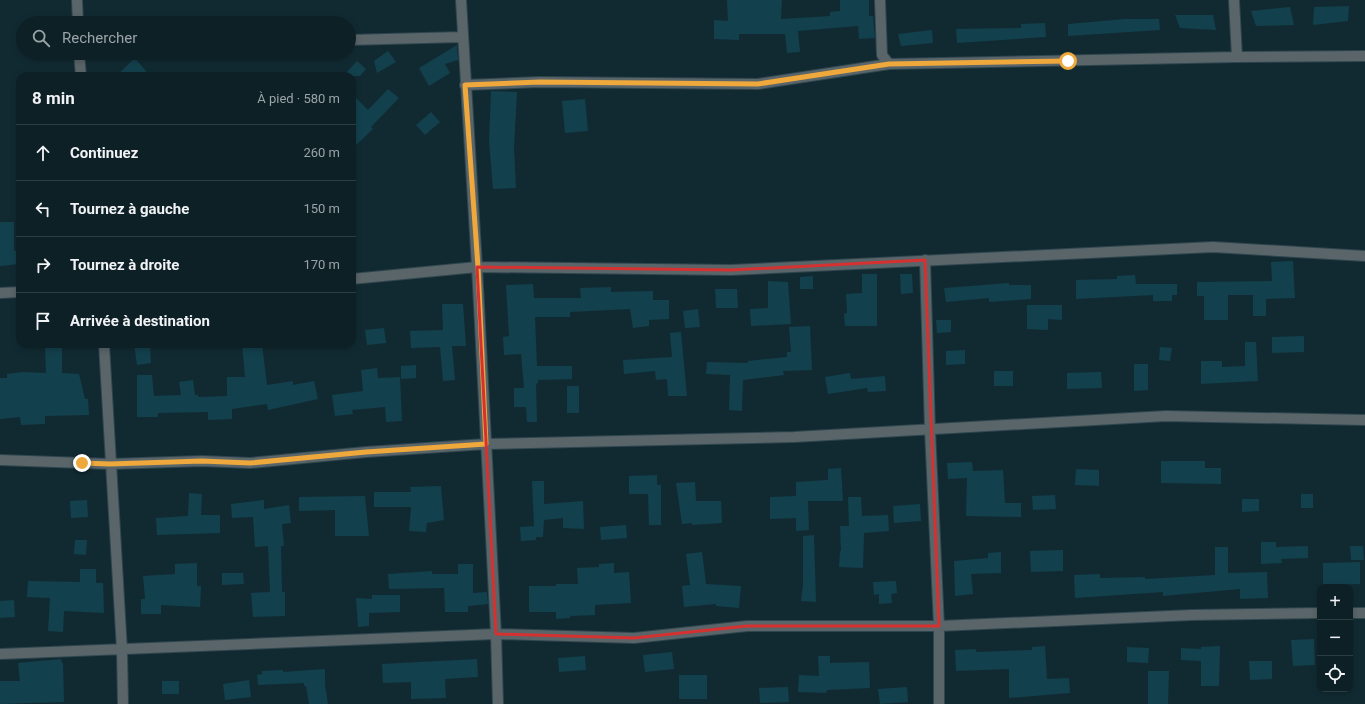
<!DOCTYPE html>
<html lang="fr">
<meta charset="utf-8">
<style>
:root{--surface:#0d2026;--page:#16282e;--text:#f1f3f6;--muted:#9aa3a7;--line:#2d3e43}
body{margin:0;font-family:Roboto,sans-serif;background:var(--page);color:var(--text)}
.controls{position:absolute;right:12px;bottom:12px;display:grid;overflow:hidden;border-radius:8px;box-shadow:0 2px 6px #0003}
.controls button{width:36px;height:36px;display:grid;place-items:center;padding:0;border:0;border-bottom:1px solid var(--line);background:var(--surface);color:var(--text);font:20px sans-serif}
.stop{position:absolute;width:12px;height:12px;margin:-9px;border:3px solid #eea83c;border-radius:50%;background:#fff}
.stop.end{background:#eea83c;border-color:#fff;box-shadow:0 1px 4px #0008}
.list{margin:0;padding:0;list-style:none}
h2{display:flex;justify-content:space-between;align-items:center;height:52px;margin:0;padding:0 16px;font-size:17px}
h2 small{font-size:13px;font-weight:400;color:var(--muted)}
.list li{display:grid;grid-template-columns:26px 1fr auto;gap:12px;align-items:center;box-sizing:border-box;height:56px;padding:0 16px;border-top:1px solid var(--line)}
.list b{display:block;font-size:15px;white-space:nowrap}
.list em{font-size:13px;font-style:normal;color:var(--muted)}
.icon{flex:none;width:22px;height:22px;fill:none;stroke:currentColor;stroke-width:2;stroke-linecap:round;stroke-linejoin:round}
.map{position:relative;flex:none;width:1365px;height:704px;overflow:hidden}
.search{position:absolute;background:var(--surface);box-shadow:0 2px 6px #0003;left:16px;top:16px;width:340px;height:44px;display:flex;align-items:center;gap:10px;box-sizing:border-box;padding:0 14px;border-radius:22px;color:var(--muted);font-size:15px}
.panel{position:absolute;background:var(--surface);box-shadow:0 2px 6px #0003;left:16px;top:72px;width:340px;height:276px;border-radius:12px}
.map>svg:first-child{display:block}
</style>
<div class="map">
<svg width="1365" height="704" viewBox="0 0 1365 704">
<rect width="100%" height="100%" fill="#112a32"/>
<path fill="#13404d" d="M727,0H782L781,19L830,16V12L840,11V0H869V16H873L875,38L859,39L858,26L798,31L800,52L787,53L785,34H739V40L714,39V20L728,21Z
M1349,6L1348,21L1313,25L1314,7Z
M1290,7L1294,25L1256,26L1251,11Z
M1175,15H1213L1216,30L1180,28Z
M1125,19H1159L1160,30L1068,36V24Z
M1045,23L1046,37L957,43L956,29L1021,28V24Z
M932,30L933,43L901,46L898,34Z
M457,45L458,60L445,64L450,73L429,86L419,68Z
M388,51L396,62L377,73L374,61Z
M135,58L150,76H116Z
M357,61L366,69L360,76H343Z
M388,89L399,98L371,127L373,129L352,149V94L368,110Z
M491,91L517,92L514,148L516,188L493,189L489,141Z
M585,99L588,131L565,133L562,101Z
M431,112L440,122L425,135L416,125Z
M0,222H14V251L20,250V264L0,266Z
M1293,261L1295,298L1266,299V316H1253V295H1228V320H1204V296H1197V282L1272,281L1271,262Z
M862,274H877V326H845L844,314L847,313L846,294L862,293Z
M900,274H912L913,293L901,294Z
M1135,275L1136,284H1177V295H1172V301H1153V295L1076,299V280L1117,279V276Z
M813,276V289H800V277Z
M768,281L788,282L791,324L751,326L750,309L768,308Z
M1009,283V285H1031V299L989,302V298L946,302L944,288Z
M533,284L534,298H581L580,288L611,287V292L653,291V300H669V319L649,320V326L633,328L630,309L570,312V317H535L537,366H572V379L538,380V383L536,384L537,422H527L526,407H514V388H524L521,354L504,355L503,337L509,336L506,285Z
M715,289H737L738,308H716Z
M442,304H463L466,346H452L455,380L443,381L440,347L411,348L410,331L443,330Z
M1027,305H1062V320L1048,319V330L1027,329Z
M698,309L700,327L685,328L683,311Z
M936,320H951V332L937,333Z
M810,326L812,370L783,371L784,375L743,380L742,411L729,410L730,375L706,374L707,362L748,363V361L787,357V352H791L789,327Z
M384,328L386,343L367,345L365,330Z
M681,332L687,396H668L667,379L656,380L655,371L624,374L623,360L672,357L670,333Z
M1304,336V352L1272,353V337Z
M1245,342H1256L1258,381L1201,384V361H1222V367L1245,366Z
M134,344H150L151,363L137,365Z
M242,344H262L267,385L293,381V385L314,381L318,399L268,410L267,404L232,409V419L208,420V412L158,413V417H137V375H152L154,396L181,395L179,382L193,380L195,395H198V397L227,396V377H245Z
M62,346V373L79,374L85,399H88L89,415L45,416V424L21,425L20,417L0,419V378H7V374L22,372L46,373L45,347Z
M1160,347L1172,348L1170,361L1159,360Z
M965,350V364L946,365V351Z
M1134,364H1148V390L1134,391Z
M416,365V378L401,379V366Z
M377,368L378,378L400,377L402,421L386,422L385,407L352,410L353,414L335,416L332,395L363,391L361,370Z
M994,371H1013V386H994Z
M1101,372L1102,388L1067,389V373Z
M850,373L851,379L885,376L886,391L868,392L867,388L828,394L825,377Z
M567,386H579V413H567Z
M1161,461H1205V468H1221V484L1161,483Z
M972,462L973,471L1003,470L1005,503H1021V517L966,516L967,478L948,479L947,463Z
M841,468L843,501H808L809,530L796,531V518L770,519V497L796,496V482L828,480V469Z
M1076,469L1099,470V486L1075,485Z
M657,475V485H661V525H649L648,494H629V476Z
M532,481H544V504L583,501L584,529L563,528V518L544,520L543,537H536V540L521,541L520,527L534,526Z
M695,482L696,501H721L722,523L692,525V523L682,524L676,483Z
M441,486L444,520L427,523L426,532L409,531L411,507H374V492H411L410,487Z
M189,493L202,494L201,515H220V533L157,535L156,518L188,516Z
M1301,494H1313V508H1301Z
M1055,495L1056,509L1033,510L1032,496Z
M365,496L369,536H335V510L299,511V497Z
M848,497H861L862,516L888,515L889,531L864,533L863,568L839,567L840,551H841L840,526H849Z
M1242,499H1259V511L1242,512Z
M87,500L88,517L71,518L70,501Z
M264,500V509L289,505L291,523L282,524L284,546H281L282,592H285V616L253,617L251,593L270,592L268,546L255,547L253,517L232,518L231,504Z
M920,504L921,521L894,523L893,506Z
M626,525L627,538L601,540L600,527Z
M814,535L816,602L801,601L803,585V536Z
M75,540H87L86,555L74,554Z
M1261,542H1276V547L1308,546V558L1281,559L1282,563L1261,564Z
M1350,546H1363L1364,560H1351Z
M1215,547H1228V573L1267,572L1268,598L1240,599V589L1163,596V592L1075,598L1074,575L1100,574V578L1145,577V579L1215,575Z
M1063,550V571L1031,572L1030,551Z
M702,552L706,584L741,586L739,608L716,606V604L684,607L682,586L690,585L686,554Z
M1001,552V573L971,574L973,594L955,596L954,561L988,558V553Z
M1360,562V584L1323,585V563Z
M197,563V586H201L200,607L161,605V614H141V599H145L143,576L175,574V564Z
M614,563V573L629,572L631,603L595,605V615L570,616V618L556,619V612H529V586H556V584H578L577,568L599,567V564Z
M458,564H473V593L487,592L488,604L468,606V612H445L444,588L389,589L388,574L432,571V574H458Z
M80,569H96V583H103L104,613L64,611L63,632L48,631L50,598L27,597L28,581L80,582Z
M222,573H243L244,584L222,585Z
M896,581L897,593L891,594L892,603L879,604V594L874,595L873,582Z
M372,595H400V612L369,613V626L358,627L356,598L372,599Z
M14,600L15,617L0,618V601Z
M1314,639L1315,665L1293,666L1291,640Z
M1045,646L1047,679L1069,678L1070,693L1009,698V669L956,671L955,650L976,649V652L1032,650V647Z
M1220,646L1219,686H1201V661L1181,660V648L1201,649V647Z
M1127,647L1149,648L1148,663L1127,662Z
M672,652L674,669L645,672L643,655Z
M585,656L586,670L559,672L558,658Z
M818,656H830V663L869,662L870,688L827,690L826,693L798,692L799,675L819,676Z
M61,659L62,663H63L64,702L0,704V681H20L18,663Z
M477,659L478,677L445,679L446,698L411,699V682L383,683L382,664Z
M1249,661H1272V679L1250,680Z
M325,669V685L328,704H309L306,686H304V683L258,685L257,675L262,674V671L283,670V672Z
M1148,671H1169L1168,704H1148Z
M679,675H707V699H679Z
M249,680L251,697L225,700L223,684Z
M162,681H179V694H162Z
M788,687L789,702L760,703L759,688Z
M907,687L908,702L880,704L878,689Z"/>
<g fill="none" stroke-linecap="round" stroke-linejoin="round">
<g stroke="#2f464e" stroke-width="12">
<path id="minor" d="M77,0L78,23
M461,0L477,267L731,270L1213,247L1365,256
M880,0L882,55L889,64L1237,57
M1234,0L1237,57L1365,56
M349,40L462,37
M79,53L81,76
M465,85L540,82L758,84L889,64
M925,260L930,430L939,626V704
M352,279L477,267L496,634L498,704
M0,293L20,292
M104,344L122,650L123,704
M0,460L110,464L202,461L250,463L366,452L486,444L794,437L1166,416L1365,420
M1350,613H1365
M0,654L496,634L634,638L747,626H939L1192,615L1320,613"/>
</g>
<use href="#minor" stroke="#5a656a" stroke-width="10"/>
</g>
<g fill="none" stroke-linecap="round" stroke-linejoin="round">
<path stroke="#eea83c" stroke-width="5" d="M82,463L110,464L202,461L250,463L366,452L486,444L478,267L465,85L540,82L758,84L889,64L1068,61"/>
</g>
<path fill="none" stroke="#d53131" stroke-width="3" stroke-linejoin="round" d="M925,260L939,626H747L634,638L496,634L477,267L731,270Z"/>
</svg>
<div class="controls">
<button>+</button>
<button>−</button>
<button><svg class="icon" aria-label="locate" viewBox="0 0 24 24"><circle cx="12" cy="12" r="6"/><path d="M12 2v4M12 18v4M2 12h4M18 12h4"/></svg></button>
</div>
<div class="stop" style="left:1068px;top:61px"></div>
<div class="stop end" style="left:82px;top:463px"></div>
<div class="search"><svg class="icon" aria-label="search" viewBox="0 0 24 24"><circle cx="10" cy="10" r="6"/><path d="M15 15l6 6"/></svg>Rechercher</div>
<section class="panel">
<h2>8 min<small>À pied · 580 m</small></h2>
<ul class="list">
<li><svg class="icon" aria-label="ahead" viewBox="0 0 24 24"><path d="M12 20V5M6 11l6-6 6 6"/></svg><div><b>Continuez</b></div><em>260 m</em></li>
<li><svg class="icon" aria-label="left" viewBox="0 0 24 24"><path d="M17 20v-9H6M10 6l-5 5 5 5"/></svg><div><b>Tournez à gauche</b></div><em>150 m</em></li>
<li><svg class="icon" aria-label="right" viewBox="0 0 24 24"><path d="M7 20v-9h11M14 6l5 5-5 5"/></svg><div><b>Tournez à droite</b></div><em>170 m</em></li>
<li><svg class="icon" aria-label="arrive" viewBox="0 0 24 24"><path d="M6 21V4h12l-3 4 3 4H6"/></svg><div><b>Arrivée à destination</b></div></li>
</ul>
</section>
</div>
